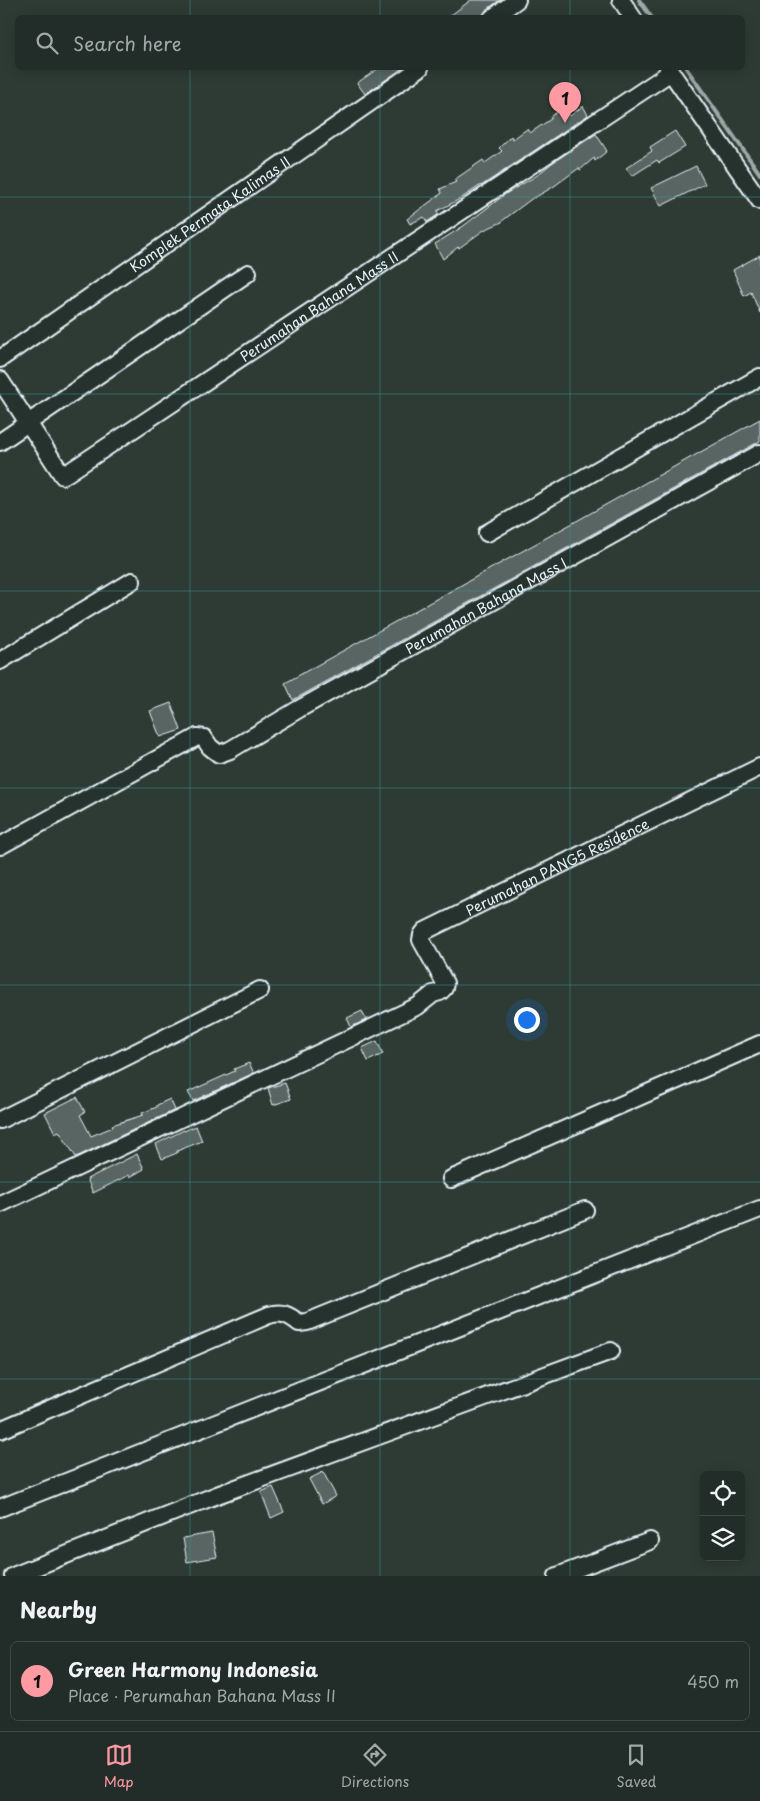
<!DOCTYPE html>
<meta charset="utf-8">
<style>
:root{--surface:#222c28;--page:#2e3834;--text:#f1f3f6;--muted:#a2a7a8;--line:#3f4845;--accent:#ff9aa2}
body{margin:0;font-family:"Playpen Sans",sans-serif;background:var(--page);color:var(--text)}
.controls{position:absolute;right:15px;bottom:15px;display:grid;overflow:hidden;border-radius:8px;box-shadow:0 2px 12px #0003}
.controls button{width:45px;height:45px;display:grid;place-items:center;padding:0;border:0;border-bottom:1px solid var(--line);background:var(--surface);color:var(--text);font:25px sans-serif}
.you{position:absolute;left:526px;top:1019px;width:18px;height:18px;margin:-12px;border:4px solid #fff;border-radius:50%;background:#1a73e8;box-shadow:0 0 0 8px #1a73e833}
.badge{display:grid;place-items:center;width:32px;height:32px;border-radius:50%;background:var(--accent);color:#111;font-size:16px;font-weight:700}
.pin{position:absolute;translate:-50% -41px;filter:drop-shadow(0 1px 2px #0008)}
.pin::after{content:'';position:absolute;top:26px;width:18px;height:15px;background:inherit;clip-path:polygon(0 0,100% 0,50% 100%)}
.list{margin:0;padding:0;list-style:none}
h2{display:flex;justify-content:space-between;align-items:center;height:65px;margin:0;padding:0 20px;font-size:21px}
h2 small{font-size:16px;font-weight:400;color:var(--muted)}
.list li{display:grid;grid-template-columns:32px 1fr auto;gap:15px;align-items:center;box-sizing:border-box;height:80px;margin:0 10px 10px;padding:0 10px;border:1px solid var(--line);border-radius:8px}
.list b{display:block;font-size:19px;white-space:nowrap}
.list p{margin:0;font-size:16px;white-space:nowrap;color:var(--muted)}
.list em{font-size:16px;font-style:normal;color:var(--muted)}
.icon{flex:none;width:28px;height:28px;fill:none;stroke:currentColor;stroke-width:2;stroke-linecap:round;stroke-linejoin:round}
.map{position:relative;flex:none;width:760px;height:1576px;overflow:hidden}
.search{position:absolute;background:var(--surface);box-shadow:0 2px 12px #0003;left:15px;right:15px;top:15px;height:55px;display:flex;align-items:center;gap:12px;box-sizing:border-box;padding:0 18px;border-radius:8px;color:var(--muted);font-size:19px}
.sheet{height:155px;background:var(--surface)}
nav{display:flex;justify-content:space-around;align-items:center;box-sizing:border-box;height:70px;border-top:1px solid var(--line);background:var(--surface);font-size:14px;color:var(--muted)}
nav a{display:grid;justify-items:center;gap:2px}
nav .on{color:var(--accent)}
.map>svg:first-child{display:block}
</style>
<div class="map">
<svg width="760" height="1576" viewBox="0 0 760 1576">
<rect width="100%" height="100%" fill="#2e3b35"/>
<filter id="ink" filterUnits="userSpaceOnUse"><feTurbulence type="fractalNoise" baseFrequency=".02" numOctaves="2"/><feDisplacementMap in="SourceGraphic" scale="10" xChannelSelector="R" yChannelSelector="G"/><feConvolveMatrix kernelMatrix="1 2 1 2 8 2 1 2 1" color-interpolation-filters="sRGB"/></filter>
<g filter="url(#ink)">
<g fill="none" stroke-linecap="round" stroke-linejoin="round">
<path stroke="#9da8a9" stroke-width="4" d="M639,0L652,18
M686,68L760,174"/>
</g>
<path fill="#596563" stroke="#e8f1f8" d="M471,0H500L486,10L481,18H447Z
M379,68H403L365,94L357,83Z
M583,106L588,115L481,186V185L460,199L437,211L439,214L427,222L424,217L410,224L407,219L442,193L440,189L456,182L454,180L483,160L485,163L502,151L499,148L511,136L513,139L527,129L530,133L551,119L550,117L564,107L570,116Z
M675,131L685,147L659,163L657,160L632,176L626,168L652,151L650,147Z
M596,134L607,151L595,161L594,158L580,170L579,168L553,187L534,198V197L502,221V222L484,230L459,248L458,247L443,259L435,244L462,227L507,193L536,176L552,163Z
M696,166L705,184L661,206L651,188Z
M760,255V313L751,292L744,296L733,270Z
M760,419V441L293,700L285,683Z
M171,703L181,730L160,737L150,711Z
M362,1011L366,1020L351,1027L347,1018Z
M377,1041L383,1054L368,1061L362,1048Z
M249,1063L254,1073L193,1101L188,1092L235,1071L234,1069Z
M285,1083L291,1099L273,1105L268,1088Z
M77,1097L85,1112L80,1115L91,1136L113,1127L112,1125L143,1115L142,1113L157,1107V1105L170,1099L175,1110L76,1157L59,1131L55,1133L45,1113Z
M196,1126L202,1141L177,1151V1153L162,1159L156,1144L184,1130V1131Z
M137,1154L144,1169L130,1177L129,1175L93,1193L87,1179Z
M323,1472L336,1496L322,1504L309,1479Z
M273,1487L284,1512L271,1518L261,1492Z
M212,1533L217,1557L187,1562L183,1538Z"/>
<g fill="none" stroke-linecap="round" stroke-linejoin="round">
<g stroke="#e8f1f8" stroke-width="20">
<g id="minor">
<path d="M621,0L633,18"/>
<path d="M492,18L517,0"/>
<path d="M668,68L760,201"/>
<path id="s1" d="M0,359L420,68"/>
<path id="s2" d="M0,380L63,476L671,72"/>
<path d="M0,442L248,273"/>
<path d="M487,533L760,377"/>
<path d="M0,661L132,581"/>
<path id="s3" d="M0,846L197,737L204,738L210,747L219,754L230,750L299,709L760,453"/>
<path d="M0,1120L260,990"/>
<path d="M451,1179L760,1044"/>
<path id="s4" d="M0,1204L418,1006L433,994L440,992L444,988L445,983L421,940L422,935L425,931L760,767"/>
<path d="M0,1430L269,1315C282,1311 289,1315 299,1323L307,1322L585,1210"/>
<path d="M0,1508L760,1209"/>
<path d="M13,1576L217,1495L611,1351"/>
<path d="M557,1576L650,1541"/>
</g>
</g>
<use href="#minor" stroke="#26332d" stroke-width="16"/>
</g>
</g>
<path fill="none" stroke="#3a8f8a" stroke-width="1" stroke-opacity="0.55" d="M190,0V18M380,0V18M570,0V18M190,68V1576M380,68V1576M570,68V1576M0,197H760M0,394H760M0,591H760M0,788H760M0,985H760M0,1182H760M0,1379H760"/>
<g text-anchor="middle" dominant-baseline="central" stroke-width="4" stroke-linejoin="round" paint-order="stroke">
<g font-size="14" fill="#e8f1f8" stroke="#26332d">
<text stroke="none"><textPath href="#s1" startOffset="255">Komplek Permata Kalimas II</textPath></text>
<text stroke="none"><textPath href="#s2" startOffset="422">Perumahan Bahana Mass II</textPath></text>
<text stroke="none"><textPath href="#s3" startOffset="560">Perumahan Bahana Mass I</textPath></text>
<text stroke="none"><textPath href="#s4" startOffset="706">Perumahan PANG5 Residence</textPath></text>
</g>
</g>
</svg>
<div class="controls">
<button><svg class="icon" aria-label="locate" viewBox="0 0 24 24"><circle cx="12" cy="12" r="6"/><path d="M12 2v4M12 18v4M2 12h4M18 12h4"/></svg></button>
<button><svg class="icon" aria-label="layers" viewBox="0 0 24 24"><path d="M12 4l9 5-9 5-9-5zM3 14l9 5 9-5"/></svg></button>
</div>
<div class="you"></div>
<div class="pin badge" style="left:565px;top:123px">1</div>
<div class="search"><svg class="icon" aria-label="search" viewBox="0 0 24 24"><circle cx="10" cy="10" r="6"/><path d="M15 15l6 6"/></svg>Search here</div>
</div>
<section class="sheet">
<h2>Nearby<small></small></h2>
<ul class="list">
<li><span class="badge">1</span><div><b>Green Harmony Indonesia</b><p>Place · Perumahan Bahana Mass II</p></div><em>450 m</em></li>
</ul>
</section>
<nav>
<a class="on"><svg class="icon" aria-label="map" viewBox="0 0 24 24"><path d="M3 6l6-2 6 2 6-2v14l-6 2-6-2-6 2zM9 4v14M15 6v14"/></svg>Map</a>
<a><svg class="icon" aria-label="directions" viewBox="0 0 24 24"><path d="M12 3l9 9-9 9-9-9zM9 14v-3h6M13 9l2 2-2 2"/></svg>Directions</a>
<a><svg class="icon" aria-label="saved" viewBox="0 0 24 24"><path d="M7 4h10v16l-5-4-5 4z"/></svg>Saved</a>
</nav>
